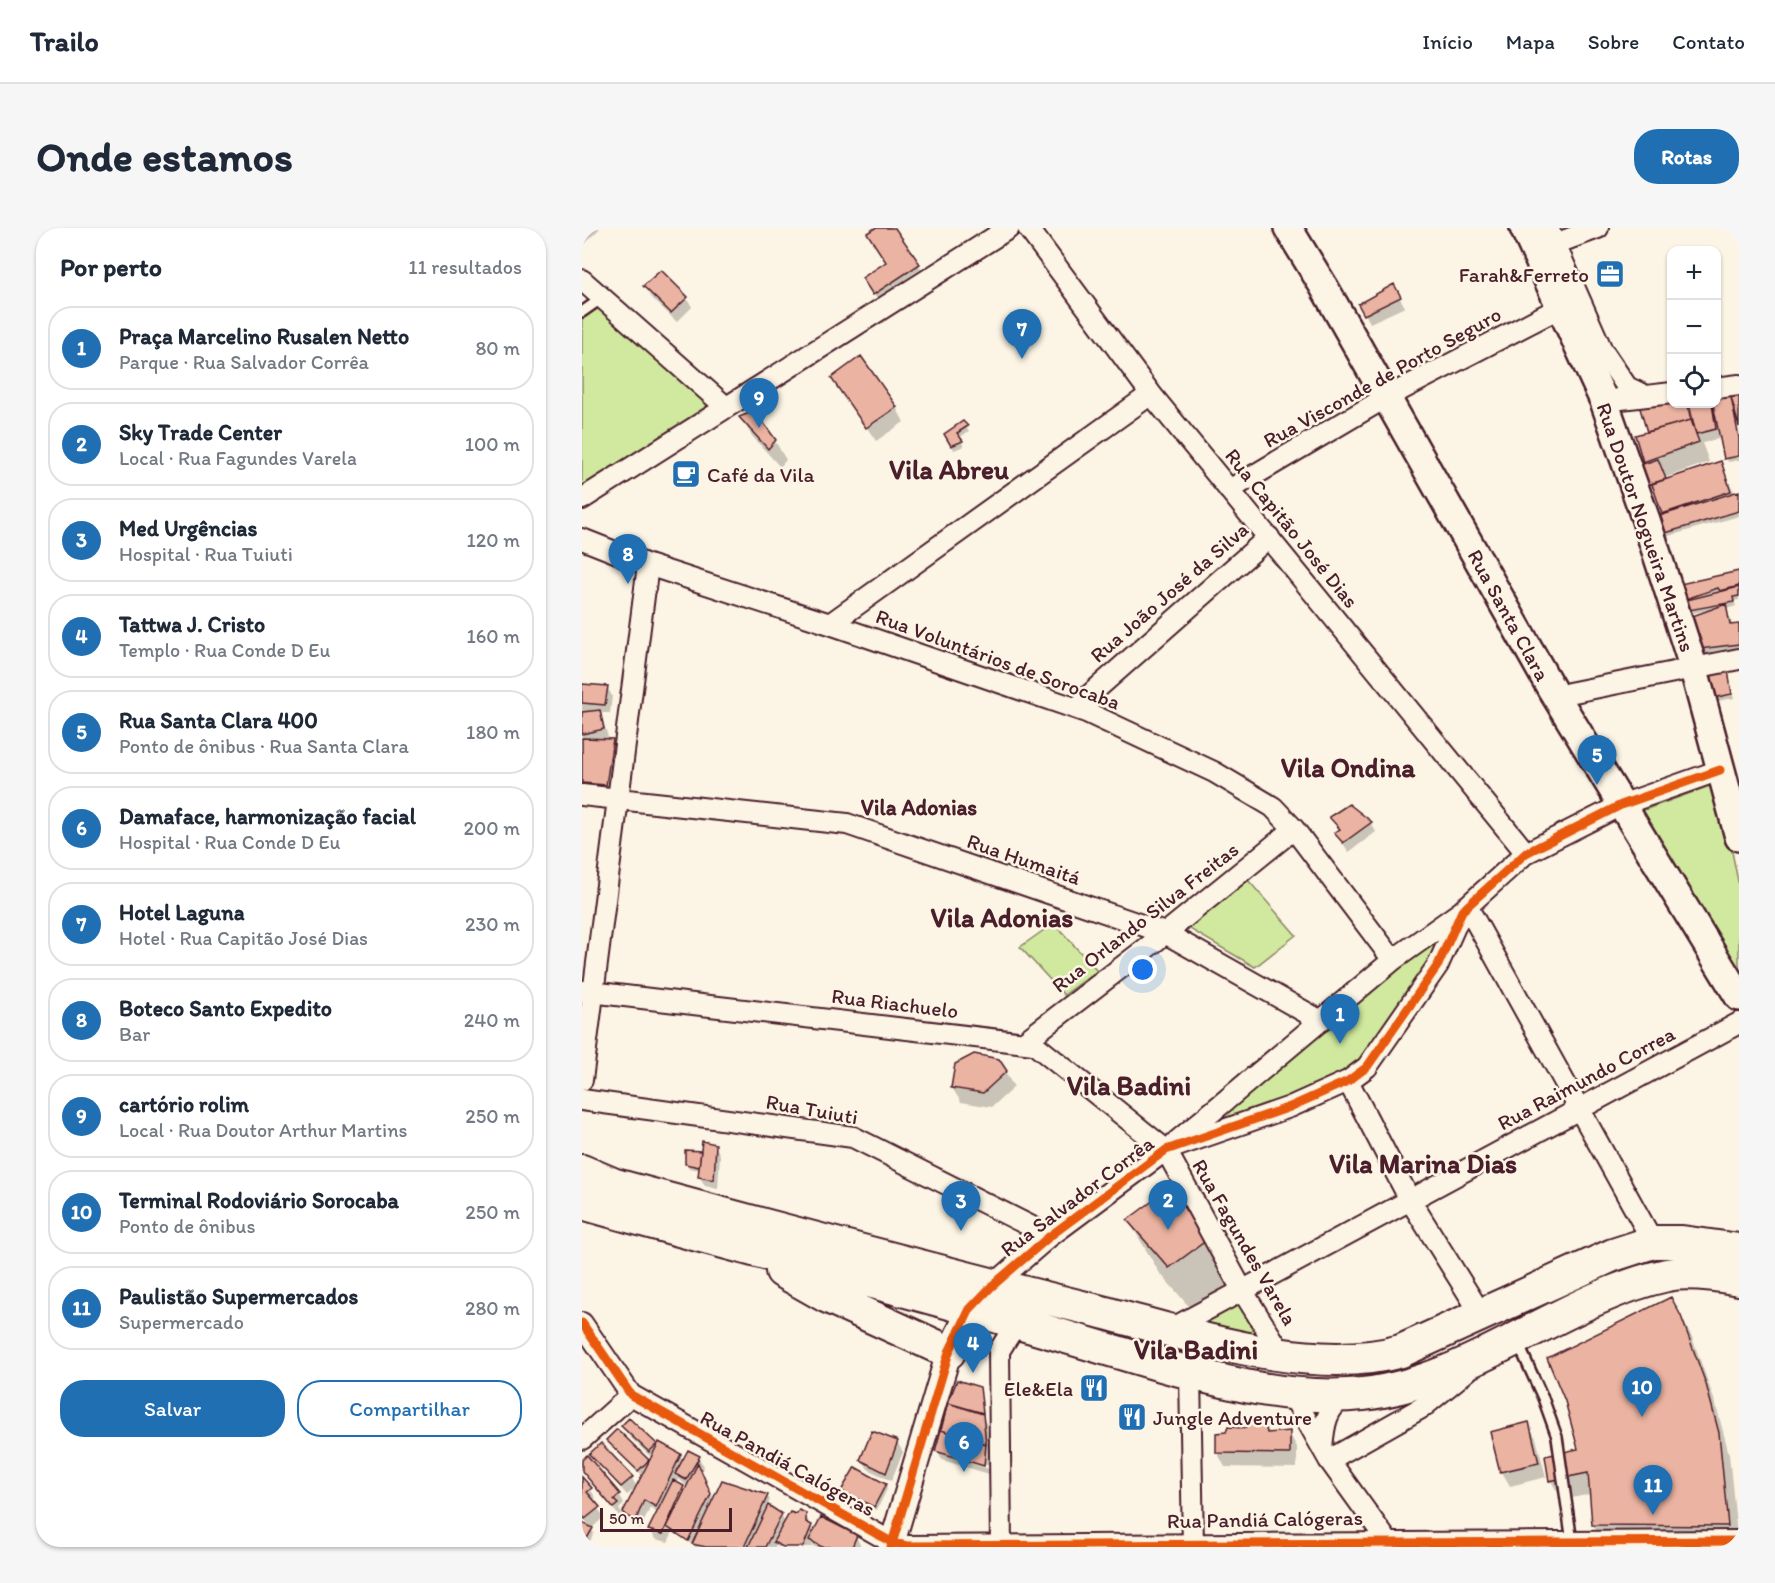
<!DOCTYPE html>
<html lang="pt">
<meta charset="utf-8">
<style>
:root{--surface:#fff;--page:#f6f6f7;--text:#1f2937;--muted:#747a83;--line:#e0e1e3;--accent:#1f6fb2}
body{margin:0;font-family:Itim,sans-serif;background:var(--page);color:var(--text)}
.controls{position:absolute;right:18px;top:18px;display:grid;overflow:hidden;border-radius:12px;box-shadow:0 2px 4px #0004}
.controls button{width:54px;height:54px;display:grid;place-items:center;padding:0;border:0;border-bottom:2px solid var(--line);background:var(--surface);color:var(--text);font:30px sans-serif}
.scale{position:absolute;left:18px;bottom:15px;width:132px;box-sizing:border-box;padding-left:6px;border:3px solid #4a1f2b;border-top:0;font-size:16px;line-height:21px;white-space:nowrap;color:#4a1f2b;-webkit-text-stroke:4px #fcf5e5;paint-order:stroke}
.you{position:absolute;left:561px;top:742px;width:21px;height:21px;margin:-15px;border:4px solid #fff;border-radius:50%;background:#1a73e8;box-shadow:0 0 0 9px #1a73e833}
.badge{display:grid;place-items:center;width:39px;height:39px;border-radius:50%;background:var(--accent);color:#fff;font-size:20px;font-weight:700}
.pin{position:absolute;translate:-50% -50px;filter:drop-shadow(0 2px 3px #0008)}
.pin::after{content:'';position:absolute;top:32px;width:21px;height:18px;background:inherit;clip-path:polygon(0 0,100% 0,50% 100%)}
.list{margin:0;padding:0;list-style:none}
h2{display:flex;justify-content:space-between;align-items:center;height:78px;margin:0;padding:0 24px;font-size:26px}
h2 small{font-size:20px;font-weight:400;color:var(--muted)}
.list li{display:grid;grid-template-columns:39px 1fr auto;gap:18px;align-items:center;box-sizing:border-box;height:84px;margin:0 12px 12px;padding:0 12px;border:2px solid var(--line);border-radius:24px}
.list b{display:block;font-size:22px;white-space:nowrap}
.list p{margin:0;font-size:20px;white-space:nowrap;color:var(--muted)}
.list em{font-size:20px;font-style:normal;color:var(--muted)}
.actions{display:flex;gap:12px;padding:18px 24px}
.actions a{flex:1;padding:14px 0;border:2px solid var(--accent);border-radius:24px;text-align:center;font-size:21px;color:var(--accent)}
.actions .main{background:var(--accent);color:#fff}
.icon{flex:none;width:33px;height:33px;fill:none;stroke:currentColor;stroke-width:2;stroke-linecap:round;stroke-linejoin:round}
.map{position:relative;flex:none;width:1157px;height:1319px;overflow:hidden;border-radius:24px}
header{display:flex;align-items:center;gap:36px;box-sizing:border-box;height:84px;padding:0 30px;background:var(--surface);border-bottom:2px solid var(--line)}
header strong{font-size:28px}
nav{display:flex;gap:33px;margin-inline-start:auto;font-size:21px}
.intro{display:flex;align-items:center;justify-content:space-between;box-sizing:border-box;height:144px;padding:0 36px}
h1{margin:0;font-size:42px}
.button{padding:15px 27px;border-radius:24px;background:var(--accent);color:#fff;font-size:21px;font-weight:700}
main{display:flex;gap:36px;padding:0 36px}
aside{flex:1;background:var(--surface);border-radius:24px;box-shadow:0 2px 4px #0004}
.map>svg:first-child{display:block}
</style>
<header>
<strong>Trailo</strong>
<nav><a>Início</a><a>Mapa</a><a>Sobre</a><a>Contato</a></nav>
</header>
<div class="intro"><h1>Onde estamos</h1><a class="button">Rotas</a></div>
<main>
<aside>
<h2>Por perto<small>11 resultados</small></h2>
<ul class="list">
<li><span class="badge">1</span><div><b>Praça Marcelino Rusalen Netto</b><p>Parque · Rua Salvador Corrêa</p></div><em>80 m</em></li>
<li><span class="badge">2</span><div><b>Sky Trade Center</b><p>Local · Rua Fagundes Varela</p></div><em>100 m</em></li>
<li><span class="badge">3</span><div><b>Med Urgências</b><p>Hospital · Rua Tuiuti</p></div><em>120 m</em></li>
<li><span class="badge">4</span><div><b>Tattwa J. Cristo</b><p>Templo · Rua Conde D Eu</p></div><em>160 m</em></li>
<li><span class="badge">5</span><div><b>Rua Santa Clara 400</b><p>Ponto de ônibus · Rua Santa Clara</p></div><em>180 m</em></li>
<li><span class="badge">6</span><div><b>Damaface, harmonização facial</b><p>Hospital · Rua Conde D Eu</p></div><em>200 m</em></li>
<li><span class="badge">7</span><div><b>Hotel Laguna</b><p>Hotel · Rua Capitão José Dias</p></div><em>230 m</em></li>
<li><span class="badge">8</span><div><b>Boteco Santo Expedito</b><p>Bar</p></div><em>240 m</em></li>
<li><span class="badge">9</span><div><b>cartório rolim</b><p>Local · Rua Doutor Arthur Martins</p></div><em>250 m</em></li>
<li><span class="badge">10</span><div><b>Terminal Rodoviário Sorocaba</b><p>Ponto de ônibus</p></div><em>250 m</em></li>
<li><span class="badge">11</span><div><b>Paulistão Supermercados</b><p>Supermercado</p></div><em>280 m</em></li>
</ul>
<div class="actions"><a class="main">Salvar</a><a>Compartilhar</a></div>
</aside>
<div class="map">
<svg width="1157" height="1319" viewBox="0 0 1157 1319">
<rect width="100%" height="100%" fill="#fcf5e5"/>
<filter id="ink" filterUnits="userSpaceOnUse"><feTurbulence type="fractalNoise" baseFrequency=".0167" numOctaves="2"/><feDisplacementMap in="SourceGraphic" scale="12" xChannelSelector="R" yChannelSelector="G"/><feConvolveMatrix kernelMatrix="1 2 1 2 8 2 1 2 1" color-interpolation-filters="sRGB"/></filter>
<g filter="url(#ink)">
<path fill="#d0e99f" stroke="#8d8465" stroke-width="1.5" d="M15,81H19L128,177L0,263V91Z
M1136,555L1157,658V755L1054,585Z
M666,652L714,707L673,739L606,700Z
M472,695L515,743L482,767L438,719Z
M855,706L860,715L782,836L702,877L624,900Z
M660,1071L688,1120L619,1099L626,1089Z"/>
<path fill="#0003" fill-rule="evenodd" d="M0,0H18L0,19Z
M295,0H312L339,41L295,70L282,50L306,35Z
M63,58L105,70L110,79L95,94L68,68Z
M811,58L823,79L788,95L778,76Z
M251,150L314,179L322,194L294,213Z
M1157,169V195H1154L1157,232L1146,234L1140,210L1120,215L1127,234L1082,250L1084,253L1138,235L1153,266L1157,265V288L1083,309L1081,305L1083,288L1073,259L1069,261L1060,238L1065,236L1055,208L1067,205L1097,176H1104L1110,185L1108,176H1130L1134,183V173Z
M159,190L193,213L204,232L198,239L170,208Z
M380,195L387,203L377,210L382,218L372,222L364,206Z
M1157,344V372L1152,373L1154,378L1144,381L1151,398L1157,397V426L1117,431L1127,384L1126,382L1111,385L1105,370Z
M1145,443L1152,470L1135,473L1133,469Z
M0,458L25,459L30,468L28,485H19L27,513H30L38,527L32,571L0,568Z
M767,577L789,595L794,604L767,624L754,606L758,603L749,590Z
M423,844L432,859L410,879L379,874L370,860Z
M133,917L138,927L136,961L123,958L118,949V942L107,940L105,935Z
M547,993L623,1013L653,1064L618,1091L577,1044Z
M1100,1090L1110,1109L1134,1177L1147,1226L1156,1317L1023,1316L1011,1297L1009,1266L980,1272L969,1253L964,1229L998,1222Z
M397,1161L402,1188H400L405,1197L408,1238L360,1223V1226L407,1241V1246L360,1232L355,1223L368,1175Z
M47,1192L76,1220L98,1227L102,1233L116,1229L122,1238L119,1244L132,1273L185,1268L188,1272L185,1278L199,1287L203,1295L215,1287L223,1286L232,1305L274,1308L279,1319H232L231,1316L230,1319H196L194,1316L193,1319H113L110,1313L109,1316L91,1304L86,1314L73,1311L68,1302L76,1285L68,1280L58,1302L42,1284L64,1240L59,1246L29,1216L68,1236L70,1230L46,1207L41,1198ZM97,1251L106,1259L103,1264L95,1256Z
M681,1193L688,1206L707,1205L715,1219V1240L643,1239L635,1224Z
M946,1196L954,1210L964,1249L928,1258L920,1244Z
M315,1214L321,1224L309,1253L286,1241L280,1231Z
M9,1226L49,1249L55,1259L45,1267Z
M0,1234L37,1267L42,1276L37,1281L40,1286L37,1288L2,1246Z
M0,1251L8,1261L14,1270L10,1273L22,1289L10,1300L0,1289Z
M303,1257L305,1261L295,1282L263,1267L261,1263Z
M0,1293L12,1305L5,1319H0Z"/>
<path fill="#ebb3a1" stroke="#4a1f2b" stroke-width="1.5" d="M293,0H313L338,36L291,67L280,50L304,34L285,5Z
M79,42L106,69L89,85L61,58Z
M812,56L819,69L782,87L776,76Z
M279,128L315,179L284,200L249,150Z
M1157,167V199L1149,169Z
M1149,169L1157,210V228L1142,231L1131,176H1134V171Z
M1090,175L1105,176L1109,192L1065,204L1057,177Z
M1107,176H1130L1134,201L1114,206Z
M173,183L194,212L186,221L157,189Z
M1109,192L1117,214L1061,234L1053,207Z
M381,193L386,198L375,205L381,213L369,218L362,206Z
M1076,231L1084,251L1065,257L1058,237Z
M1139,233L1149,263L1080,286L1070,256Z
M1157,263V283L1080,306L1074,289Z
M1157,343V358L1138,363L1136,360L1104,371L1098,356Z
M1157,359V368L1151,369L1152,374L1107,382L1105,372Z
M1144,376L1148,397L1157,396V416L1110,422L1105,390Z
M1146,442L1150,466L1131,470L1127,445Z
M0,456L26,458L23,477L0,475Z
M18,482L22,501L0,506V484Z
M0,510L31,511L24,557L0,555Z
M767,576L790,594L761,615L752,605L758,601L747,589Z
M392,826L417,831L425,843L401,865L369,860L373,836Z
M120,913L134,916L132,952L116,949Z
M103,922L119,923L117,939L103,936Z
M588,960L625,1012L587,1040L545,992Z
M1089,1069L1099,1088L1124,1156L1137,1205L1146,1298L1010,1297L1006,1245L967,1253L963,1228L996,1221L983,1173L965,1130Z
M375,1152L398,1159L401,1185L366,1175Z
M366,1175L401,1186L404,1216L359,1202Z
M47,1190L75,1216L67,1224L39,1198Z
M665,1192H682L685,1205L708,1203V1226L634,1225V1205L644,1204L646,1199L664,1200Z
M947,1194L957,1235L918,1244L908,1204Z
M35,1201L67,1232L56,1243L24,1212Z
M359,1202L404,1216L402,1238L353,1223Z
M290,1203L316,1213L304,1245L278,1232Z
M77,1214L99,1226L74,1279L62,1272L53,1294L41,1284Z
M19,1215L51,1249L39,1259L7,1226Z
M106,1222L118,1228L104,1252L93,1246Z
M5,1227L38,1266L32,1272L36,1276L31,1280L0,1243V1232Z
M116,1235L129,1266L106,1313L85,1299Z
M273,1239L304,1256L292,1279L259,1263Z
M0,1249L10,1260L5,1264L18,1279L3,1291L0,1287Z
M91,1252L102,1258L81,1306L66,1302Z
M140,1252L186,1267L162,1319H124L110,1316Z
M186,1277L200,1286L183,1319H166Z
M217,1282L224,1285V1294L230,1297L221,1319H201L191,1314L208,1284L214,1286Z
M239,1289L275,1307L270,1319H240L227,1312Z
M1,1295L11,1300L0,1319V1296Z"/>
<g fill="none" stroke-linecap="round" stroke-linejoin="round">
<g stroke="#4a1f2b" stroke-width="14">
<path id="service" d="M0,84L20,70
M936,1115L961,1170L975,1209L990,1314"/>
</g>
<g stroke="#4a1f2b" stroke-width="24">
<path id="minor" d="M446,0L569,166L944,625
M966,0L1020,122L1045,159L1064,168
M973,16L1016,0
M0,52L144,179
M1134,160L1157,157
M1022,173L1090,165
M647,262L803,170L977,80
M0,271L427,0
M0,311L66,337L248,396L504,484L632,544L691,579L712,601L811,732
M248,396L569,166
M976,472L987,465L1157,431
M504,484L503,471L687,309
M0,567L265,596L583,705L739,793
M885,678L1071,1014
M0,763L452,816L584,922L660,1062L701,1128
M442,814L575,712L712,601
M0,852L66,337
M766,853L828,972L899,1086
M0,872L271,909L468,1008
M593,915L811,732L880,683
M410,1058L468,1008L584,922L708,879L766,853L785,839L856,737L880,683L944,625L1039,577L1138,542
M0,1095L49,1167L311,1315L325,1318L1157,1313
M589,1101L1157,795
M608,1145L611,1319
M710,1166L747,1232L806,1314
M0,1211L49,1167
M740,1220C742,1197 744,1179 765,1167
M747,1232L841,1179L885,1143
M419,1319L417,1123L434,1096"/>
</g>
<g stroke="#4a1f2b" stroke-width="28">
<path id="tertiary" d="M309,1319L367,1124L388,1081L400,1068"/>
</g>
<g stroke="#4a1f2b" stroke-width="32">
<path id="secondary" d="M706,0L742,59L970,462L1157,769
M942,0L1022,173L1064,292L1111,438L1157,609"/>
</g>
<g stroke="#4a1f2b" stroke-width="36">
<path id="primary" d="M0,943L33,957C192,1000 352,1043 512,1082C603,1105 726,1149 819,1123L1031,1027L1071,1014H1100L1157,1022
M0,975C128,1012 258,1044 386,1080C448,1098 510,1117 572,1135C640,1154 709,1173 781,1166C887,1155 982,1069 1085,1047C1106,1043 1135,1047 1157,1051
M200,1043L244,1068L367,1124"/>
</g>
<use href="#service" stroke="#fcf5e5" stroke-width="9"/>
<use href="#minor" stroke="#fcf5e5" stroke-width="20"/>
<use href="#tertiary" stroke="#fcf5e5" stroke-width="24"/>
<use href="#secondary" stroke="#fcf5e5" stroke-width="27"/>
<use href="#primary" stroke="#fcf5e5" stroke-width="32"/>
<g stroke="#fcf5e5" stroke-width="13">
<path id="cycleway" d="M0,1095L49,1167L311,1315L325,1318L1157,1313
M309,1319L367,1124L388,1081L410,1058L468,1008L584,922L708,879L766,853L785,839L856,737L880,683L944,625L1039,577L1138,542"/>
</g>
<use href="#cycleway" stroke="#e8590c" stroke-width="9"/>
</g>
</g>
<defs>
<g id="office-square" transform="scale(1.5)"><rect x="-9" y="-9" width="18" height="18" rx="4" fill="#1f6fb2" stroke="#fcf5e5"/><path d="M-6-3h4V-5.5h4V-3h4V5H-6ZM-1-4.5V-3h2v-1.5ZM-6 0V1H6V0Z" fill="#fff"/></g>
<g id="cafe-square" transform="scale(1.5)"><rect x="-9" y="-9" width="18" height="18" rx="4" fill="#1f6fb2" stroke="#fcf5e5"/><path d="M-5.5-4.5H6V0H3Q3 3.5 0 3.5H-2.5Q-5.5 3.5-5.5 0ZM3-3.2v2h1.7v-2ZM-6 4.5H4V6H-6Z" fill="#fff"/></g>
<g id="restaurant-square" transform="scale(1.5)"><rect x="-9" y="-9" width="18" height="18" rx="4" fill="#1f6fb2" stroke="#fcf5e5"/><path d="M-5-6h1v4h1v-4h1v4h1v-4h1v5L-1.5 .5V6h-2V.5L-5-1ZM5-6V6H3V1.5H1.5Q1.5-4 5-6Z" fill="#fff"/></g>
</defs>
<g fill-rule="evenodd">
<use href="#office-square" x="1028" y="46"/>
<use href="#cafe-square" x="104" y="246"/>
<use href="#restaurant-square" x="512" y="1160"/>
<use href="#restaurant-square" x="550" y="1189"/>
</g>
<g text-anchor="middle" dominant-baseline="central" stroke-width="5" stroke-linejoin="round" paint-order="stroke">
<g font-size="21" fill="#4a1f2b" stroke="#fcf5e5" text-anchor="end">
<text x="1007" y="46">Farah&amp;Ferreto</text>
<text x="125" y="246" text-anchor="start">Café da Vila</text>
<text x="491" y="1160">Ele&amp;Ela</text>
<text x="571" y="1189" text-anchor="start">Jungle Adventure</text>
</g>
<g font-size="21" fill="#4a1f2b" stroke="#fcf5e5">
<text transform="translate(800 149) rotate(-29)">Rua Visconde de Porto Seguro</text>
<text transform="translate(1064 299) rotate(71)">Rua Doutor Nogueira Martins</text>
<text transform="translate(710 300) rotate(51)">Rua Capitão José Dias</text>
<text transform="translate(587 364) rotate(-41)">Rua João José da Silva</text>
<text transform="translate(927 387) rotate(61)">Rua Santa Clara</text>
<text transform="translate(416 431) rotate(20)">Rua Voluntários de Sorocaba</text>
<text transform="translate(442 631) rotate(19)">Rua Humaitá</text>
<text transform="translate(563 689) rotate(-38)">Rua Orlando Silva Freitas</text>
<text transform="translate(313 775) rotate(7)">Rua Riachuelo</text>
<text transform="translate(1004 850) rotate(-28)">Rua Raimundo Correa</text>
<text transform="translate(230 881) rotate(10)">Rua Tuiuti</text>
<text transform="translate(495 968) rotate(-37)">Rua Salvador Corrêa</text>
<text transform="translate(663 1014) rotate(60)">Rua Fagundes Varela</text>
<text transform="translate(206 1235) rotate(29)">Rua Pandiá Calógeras</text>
<text transform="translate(683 1291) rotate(-1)">Rua Pandiá Calógeras</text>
</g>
<g font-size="22" font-weight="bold" fill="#4a1f2b" stroke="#fcf5e5">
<text x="337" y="579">Vila Adonias</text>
</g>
<g font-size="27" font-weight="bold" fill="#4a1f2b" stroke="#fcf5e5">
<text x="367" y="241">Vila Abreu</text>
<text x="766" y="539">Vila Ondina</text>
<text x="420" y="689">Vila Adonias</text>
<text x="547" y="857">Vila Badini</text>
<text x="841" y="935">Vila Marina Dias</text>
<text x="614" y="1121">Vila Badini</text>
</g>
</g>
</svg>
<div class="controls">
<button>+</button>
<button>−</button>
<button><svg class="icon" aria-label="locate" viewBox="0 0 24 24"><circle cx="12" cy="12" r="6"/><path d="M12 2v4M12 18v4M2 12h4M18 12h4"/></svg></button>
</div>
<div class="scale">50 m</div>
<div class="you"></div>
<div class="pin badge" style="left:758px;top:816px">1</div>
<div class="pin badge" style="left:586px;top:1002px">2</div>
<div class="pin badge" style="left:379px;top:1003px">3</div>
<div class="pin badge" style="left:391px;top:1145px">4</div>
<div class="pin badge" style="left:1015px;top:557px">5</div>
<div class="pin badge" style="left:382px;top:1244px">6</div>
<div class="pin badge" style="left:440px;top:131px">7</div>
<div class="pin badge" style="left:46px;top:356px">8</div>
<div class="pin badge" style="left:177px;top:200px">9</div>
<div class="pin badge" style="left:1060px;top:1189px">10</div>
<div class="pin badge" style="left:1071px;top:1287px">11</div>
</div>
</main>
